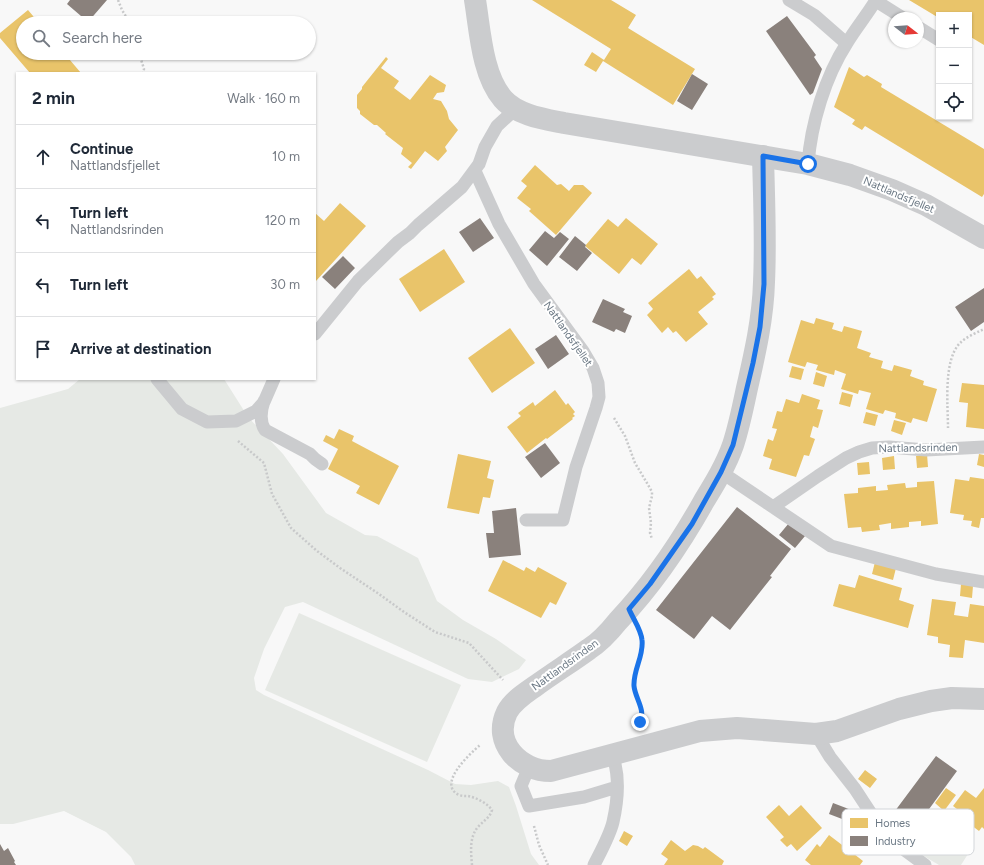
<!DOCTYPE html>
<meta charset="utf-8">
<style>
:root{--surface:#fff;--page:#f6f6f7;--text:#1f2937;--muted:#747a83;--line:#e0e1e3}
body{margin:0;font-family:Figtree,sans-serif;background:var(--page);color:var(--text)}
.controls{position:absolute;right:12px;top:12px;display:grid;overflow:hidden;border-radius:0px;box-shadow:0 1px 3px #0004}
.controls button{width:36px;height:36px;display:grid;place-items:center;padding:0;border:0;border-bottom:1px solid var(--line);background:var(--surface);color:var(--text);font:20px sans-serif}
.compass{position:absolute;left:888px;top:12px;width:36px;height:36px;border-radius:50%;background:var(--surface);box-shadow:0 1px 3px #0004;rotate:107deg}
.stop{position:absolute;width:12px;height:12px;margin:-9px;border:3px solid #1a73e8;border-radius:50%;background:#fff}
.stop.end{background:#1a73e8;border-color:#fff;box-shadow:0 1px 4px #0008}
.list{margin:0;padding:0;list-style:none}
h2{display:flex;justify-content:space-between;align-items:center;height:52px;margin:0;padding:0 16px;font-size:17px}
h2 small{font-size:13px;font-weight:400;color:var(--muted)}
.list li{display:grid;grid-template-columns:26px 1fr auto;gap:12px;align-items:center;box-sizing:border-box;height:64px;padding:0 16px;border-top:1px solid var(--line)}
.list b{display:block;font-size:15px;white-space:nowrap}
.list p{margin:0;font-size:13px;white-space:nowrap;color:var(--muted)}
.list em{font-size:13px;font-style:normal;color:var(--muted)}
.icon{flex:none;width:22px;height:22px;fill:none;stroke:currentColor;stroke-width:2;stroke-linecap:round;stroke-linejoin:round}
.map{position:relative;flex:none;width:984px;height:865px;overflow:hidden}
.search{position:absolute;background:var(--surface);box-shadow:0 1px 3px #0004;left:16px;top:16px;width:300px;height:44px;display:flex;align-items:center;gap:10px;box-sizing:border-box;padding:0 14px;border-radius:22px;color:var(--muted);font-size:15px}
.panel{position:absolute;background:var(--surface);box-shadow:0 1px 3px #0004;left:16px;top:72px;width:300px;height:308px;border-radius:0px}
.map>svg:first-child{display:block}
</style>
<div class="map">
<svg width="984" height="865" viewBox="0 0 984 865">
<rect width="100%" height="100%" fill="#f8f8f8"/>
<path fill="#e6e9e5" d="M80,379H224L248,417L283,454L326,513L365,535L377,536L418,558L437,601L463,620L496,639L526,660L519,669L492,682L468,679L303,602L285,607L264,649L254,678L256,690L264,695L428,770L455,784L471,785L498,781L509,787L516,806L531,854L539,865H135L131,857L106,832L64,811L13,824H0V408L68,389Z
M299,613L461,685L427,762L265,690Z
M942,824L967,839L968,854L961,865H939L922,855V846L936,826Z"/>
<path fill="#e9c46a" d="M532,0H611L636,15L628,28L695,69L673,105L603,61L596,72L584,65L592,52L604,60L611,49Z
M909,0H984V45L969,36V15H939V18Z
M28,10L39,23H23V53H64L81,73H30L0,38V33Z
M386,57L388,59L381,68L399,81L394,88L410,100L430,75L446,85L444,92L437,93L433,99L441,101L447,111L449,119L458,130L445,147L447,151L438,161L425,151L411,169L408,167L412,163L401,154L403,148L385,134L386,133L377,125H374L360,114V111L357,108V95L362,89V87Z
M849,67L864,77L867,75L882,84L881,87L984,149V194L982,197L865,126L862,130L852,124L855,120L834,107Z
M535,165L557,185L561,184L569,191L574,185H583L592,193L556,235L529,211L531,209L517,198L527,186L521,181Z
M340,203L366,226L316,281L315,213L324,221Z
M626,218L658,244L641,265L632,258L619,274L585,246L608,219L618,227Z
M444,249L465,282L420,312L399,279Z
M689,269L697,279L701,276L716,294L712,297L714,299L698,312L708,324L686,342L676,331L673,333L668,327L662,333L647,315L653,309L648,303Z
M816,318L834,323L832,329L842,332L844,326L862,331L857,348L871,353L869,357L883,361L881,368L892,371L894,365L912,370L910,376L924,381L923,385L937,389L927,422L913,418L911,423L895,418L896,413L885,410L883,414L866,409L871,393L859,390L858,394L841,389L846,374L835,370L834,375L816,370L818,365L807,362L805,367L788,362L801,320L814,324Z
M510,328L535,363L492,393L468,358Z
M792,366L804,369L801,380L789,377Z
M816,372L827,376L824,387L813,384Z
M962,383L984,385V429L966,427L968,403L959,402Z
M555,390L566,405L568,403L575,412L573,414L575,416L572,418L573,419L547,439L546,438L527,453L507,427L521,416L518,413L533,402L535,406Z
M842,392L853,395L850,407L839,404Z
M802,394L820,400L817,409L823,410L818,428L813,426L810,437L815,439L809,456L804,455L796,477L769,469L772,459L763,456L768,439L773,441L777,429L772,428L777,411L782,412L786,399L799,403Z
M866,412L878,415L875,426L863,423Z
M894,420L906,423L902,435L891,431Z
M339,429L354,436L352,441L399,466L379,505L356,493L360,486L328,469L338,449L323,441L326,435L334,439Z
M458,454L491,461L487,478L494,480L490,498L483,497L479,514L447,508Z
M927,454L928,467L917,468L916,456Z
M979,454L984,455V467L977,465Z
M894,456L895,469L883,470L882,458Z
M869,462L870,474L858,475L857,463Z
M970,477L984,479V518H981L979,528L971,526L972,521L963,520L964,515L950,513L955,479L969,481Z
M934,481L938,524L921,526V521L909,522V527L891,529V523L879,525L880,530L862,532L861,527L848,528L844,494L858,493V488L876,486V491L888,490L887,485L905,483L906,488L917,487V482Z
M503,560L524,571L526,567L535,572L538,567L567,583L556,605L550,602L541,618L488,591Z
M875,562L896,568L893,580L872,574Z
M859,575L902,588L899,600L914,605L908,628L833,606L839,584L855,588Z
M961,584L973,586L972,598L960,596Z
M932,599L956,602L954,615L968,617L970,604L984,606V643L965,640L963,658L949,657L950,645L938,643V637L927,635Z
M865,770L877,779L870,788L858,779Z
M946,788L956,795L944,811L935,803Z
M984,788V829L982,827L979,831L971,825L974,822L953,806L965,790L976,798Z
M779,805L789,816L801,805L822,828L797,851L791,844L787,847L780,840L784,837L766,817Z
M624,831L633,836L627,846L619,841Z
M829,835L846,848L849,844L857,850L854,854L863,861L860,865H811L805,860L817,844L820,847Z
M671,840L685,851L693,845L698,846L703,849L705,847L724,861L722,865H664L668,859L661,854Z"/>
<path fill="#8a817c" d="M70,0H107L88,22L67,4Z
M787,16L816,55L814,57L822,69L813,93L810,95L766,31Z
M692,74L708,84L692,110L677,101Z
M480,218L494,238L473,252L459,232Z
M545,231L554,238L560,232L569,239L547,266L529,250Z
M575,236L586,245L585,247L592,253L577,271L559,257Z
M343,256L355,268L335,289L322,277Z
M984,288V322L971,331L955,307Z
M603,299L625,309L623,312L632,316L625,333L616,329L614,332L592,322Z
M556,335L569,354L548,369L535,349Z
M545,443L560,463L541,478L525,457Z
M737,507L791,549L770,576L772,577L730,630L712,616L694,639L656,610Z
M516,508L521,555L489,558L486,533H494L492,511Z
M789,523L805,536L795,548L779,535Z
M936,756L957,771L910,835L889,819Z
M833,803L854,811L850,822L829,814Z
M0,844L4,851L8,848L15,861L14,862L16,865H0Z"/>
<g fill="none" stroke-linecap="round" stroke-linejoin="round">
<path stroke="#c8c9ca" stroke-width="2.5" stroke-dasharray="2 2" stroke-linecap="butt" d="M118,0L122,10L130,23
M139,53L144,69L143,73
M614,418L625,436L635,463L647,483L652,492V496L649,508L651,523L650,533L652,539
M948,428C948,406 943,360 960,343C966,337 976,333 984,329
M238,441L264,463L272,494L291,528L317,551L340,568L379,594L404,612L435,632L469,643L503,680
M640,633C647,653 633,666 634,685C634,697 645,709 641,721
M534,826L539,845L548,865
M472,865C471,853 469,837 478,827C483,821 490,818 492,810C487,803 477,798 468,796C465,796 462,796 459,795C436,784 471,753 480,745"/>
<path stroke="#cbccce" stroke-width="13" d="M789,0L814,15L846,43
M876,1L903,18
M918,27L939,40
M808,164C811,124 825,77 847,43C856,28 867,15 876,0
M475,171L499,224L534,284L583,351L593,368L598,383L599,397L596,408L576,467L563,520H526
M315,334L358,281L398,242L410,233L418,225L432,213L462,187L479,164L485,147L497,126L510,114L513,107
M157,379L182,409L207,422L236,421L256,411L264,402L274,379
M264,401C261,410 259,421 265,430L310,454L315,459L322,464
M721,472L831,546L936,574L984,582
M773,507L818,476L846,458L859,452L872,448L889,447L926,450L984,447
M816,734L830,757L855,789L874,818L883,834L925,865
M529,767L521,786L529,806L584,797L617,787
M594,865C600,853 610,835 613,822C618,800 620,775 612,754"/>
<path stroke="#cbccce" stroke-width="22" d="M763,156C764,198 766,240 764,282C763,318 755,353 747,388C743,407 739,427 733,445C726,465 715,483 704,501C680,544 652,585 618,621C610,631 600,642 589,649C571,662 552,674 534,687C524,694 513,701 507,712C492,743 520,771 551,771L700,731L737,728L816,734L837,731L899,709L931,701L952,698L984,699"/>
<path stroke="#cbccce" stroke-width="22" d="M475,0C480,30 482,75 503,99C517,115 544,119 564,123L808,164L850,175L892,190L926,205L984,238"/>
</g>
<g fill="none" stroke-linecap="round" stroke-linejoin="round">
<path stroke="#1a73e8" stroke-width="5" d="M640,722C646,710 635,698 634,686C633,670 644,656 642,640C641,629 633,619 629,609L650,584L692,524L721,472L733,445L753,363L760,327L764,284L763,156L808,164"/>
</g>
<g text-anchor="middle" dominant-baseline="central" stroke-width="4" stroke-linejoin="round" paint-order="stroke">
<g font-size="11" fill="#6b7884" stroke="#fff">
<text transform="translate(899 195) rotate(23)">Nattlandsfjellet</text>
<text transform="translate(568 334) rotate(55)">Nattlandsfjellet</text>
<text transform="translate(918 448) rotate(-1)">Nattlandsrinden</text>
<text transform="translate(565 665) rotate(-36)">Nattlandsrinden</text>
</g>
</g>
<rect x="842" y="809" width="132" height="46" rx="6" fill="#fff" stroke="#d3d6da" stroke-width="1"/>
<rect x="850" y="818" width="18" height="10" fill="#e9c46a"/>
<rect x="850" y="836" width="18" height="10" fill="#8a817c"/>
<g font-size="11" fill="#6b7884">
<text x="875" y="827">Homes</text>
<text x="875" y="845">Industry</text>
</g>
</svg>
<div class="controls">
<button>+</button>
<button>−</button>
<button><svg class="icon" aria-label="locate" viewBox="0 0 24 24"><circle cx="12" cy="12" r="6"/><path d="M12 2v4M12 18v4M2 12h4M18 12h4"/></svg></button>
</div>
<svg class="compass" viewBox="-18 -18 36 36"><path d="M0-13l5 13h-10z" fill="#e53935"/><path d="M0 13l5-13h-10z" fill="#747a83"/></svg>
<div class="stop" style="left:808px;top:164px"></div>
<div class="stop end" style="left:640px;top:722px"></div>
<div class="search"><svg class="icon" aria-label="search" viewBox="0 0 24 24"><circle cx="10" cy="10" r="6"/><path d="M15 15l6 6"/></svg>Search here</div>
<section class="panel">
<h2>2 min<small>Walk · 160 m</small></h2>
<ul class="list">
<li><svg class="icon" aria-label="ahead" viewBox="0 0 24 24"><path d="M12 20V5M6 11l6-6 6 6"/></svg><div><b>Continue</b><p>Nattlandsfjellet</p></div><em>10 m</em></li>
<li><svg class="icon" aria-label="left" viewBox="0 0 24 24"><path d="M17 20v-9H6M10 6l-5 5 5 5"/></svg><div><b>Turn left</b><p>Nattlandsrinden</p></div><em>120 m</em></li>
<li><svg class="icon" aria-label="left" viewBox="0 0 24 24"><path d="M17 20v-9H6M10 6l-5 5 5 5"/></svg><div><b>Turn left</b></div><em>30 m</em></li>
<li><svg class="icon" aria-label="arrive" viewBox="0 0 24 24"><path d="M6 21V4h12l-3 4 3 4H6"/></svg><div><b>Arrive at destination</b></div></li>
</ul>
</section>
</div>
